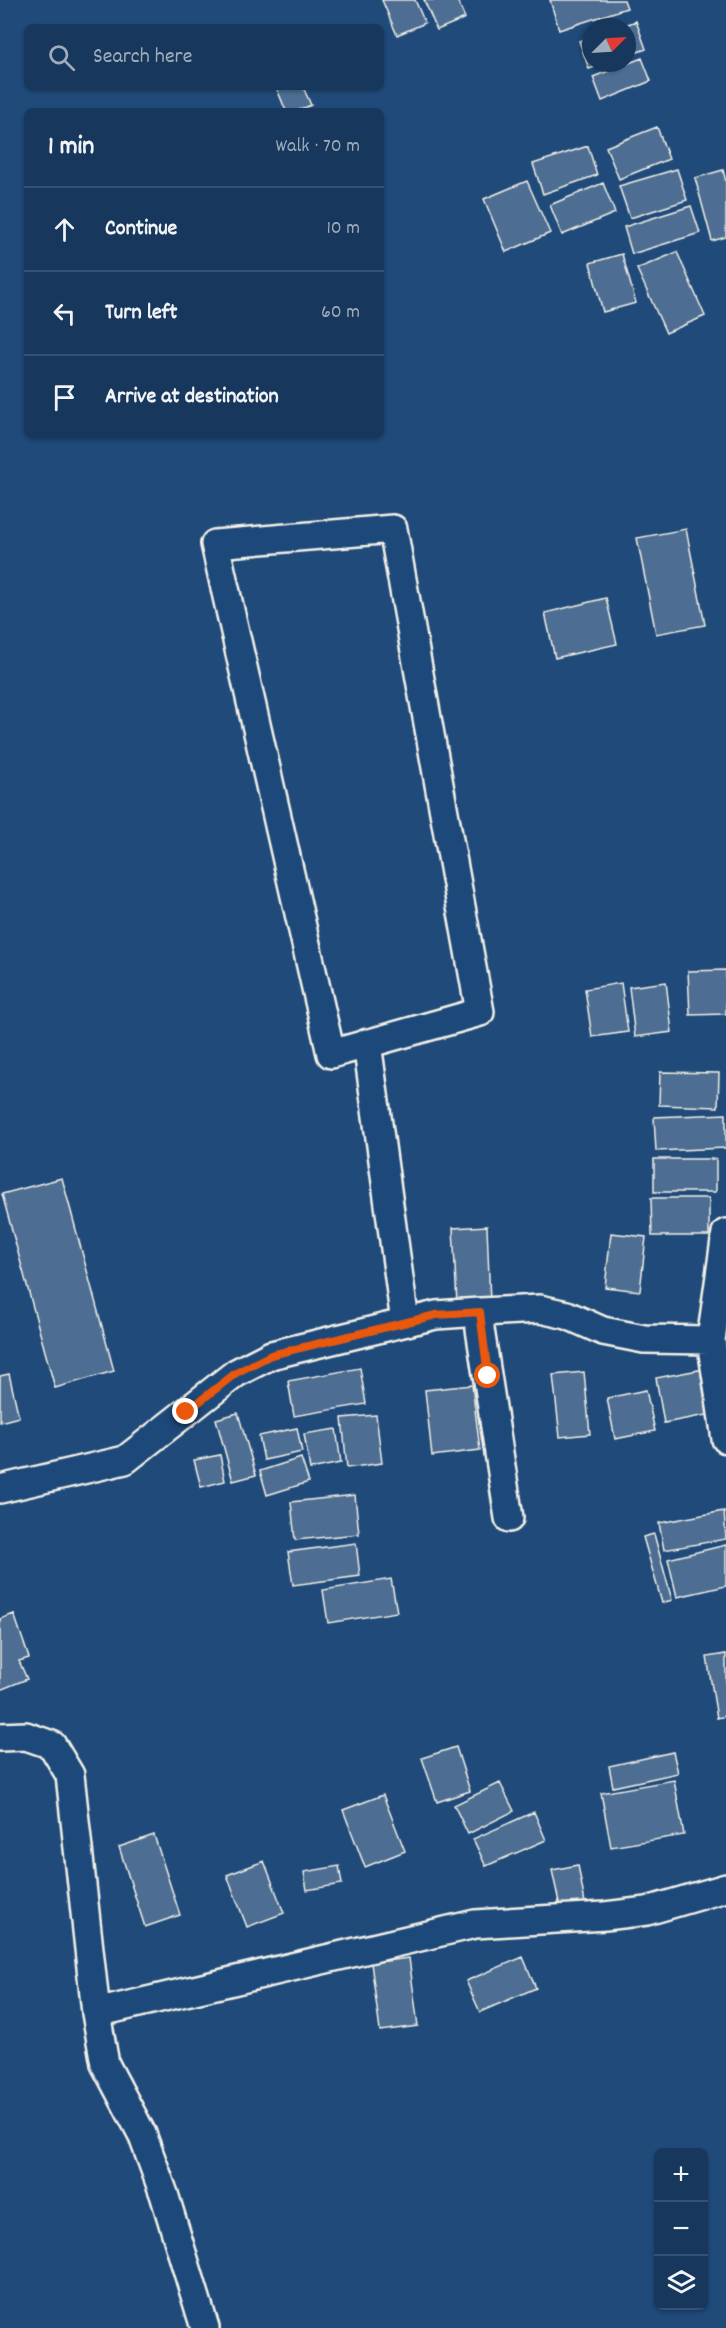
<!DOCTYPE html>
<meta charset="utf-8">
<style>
:root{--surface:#17385c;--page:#244365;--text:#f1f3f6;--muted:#9eacbb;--line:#365272}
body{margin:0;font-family:Dekko,sans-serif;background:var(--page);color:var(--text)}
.controls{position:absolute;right:18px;bottom:18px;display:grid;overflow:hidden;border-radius:9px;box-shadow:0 2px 4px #0004}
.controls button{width:54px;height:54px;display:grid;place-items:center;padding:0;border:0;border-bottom:2px solid var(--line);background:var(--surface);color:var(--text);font:30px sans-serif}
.compass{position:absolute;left:582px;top:18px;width:54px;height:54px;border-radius:50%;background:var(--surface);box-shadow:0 2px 4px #0004;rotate:66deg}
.stop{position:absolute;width:18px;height:18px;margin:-14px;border:4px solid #ea580c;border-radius:50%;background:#fff}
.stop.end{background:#ea580c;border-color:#fff;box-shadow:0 2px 6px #0008}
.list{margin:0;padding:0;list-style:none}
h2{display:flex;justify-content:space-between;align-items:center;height:78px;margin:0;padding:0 24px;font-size:26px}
h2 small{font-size:20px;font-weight:400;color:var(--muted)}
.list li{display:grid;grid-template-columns:39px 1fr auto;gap:18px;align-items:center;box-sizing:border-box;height:84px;padding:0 24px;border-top:2px solid var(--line)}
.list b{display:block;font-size:22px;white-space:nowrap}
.list em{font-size:20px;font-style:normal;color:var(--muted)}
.icon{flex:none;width:33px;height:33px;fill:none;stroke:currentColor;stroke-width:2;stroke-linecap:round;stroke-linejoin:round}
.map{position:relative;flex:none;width:726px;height:2328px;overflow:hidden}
.search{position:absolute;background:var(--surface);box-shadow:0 2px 4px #0004;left:24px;top:24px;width:360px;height:66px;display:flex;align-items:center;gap:15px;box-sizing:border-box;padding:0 21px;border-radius:9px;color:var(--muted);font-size:22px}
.panel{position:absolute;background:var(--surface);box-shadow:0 2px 4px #0004;left:24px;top:108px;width:360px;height:330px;border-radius:9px}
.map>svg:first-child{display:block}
</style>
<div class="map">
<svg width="726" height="2328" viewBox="0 0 726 2328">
<rect width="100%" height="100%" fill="#1f4a7a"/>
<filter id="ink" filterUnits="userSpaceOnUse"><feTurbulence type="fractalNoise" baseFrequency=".0167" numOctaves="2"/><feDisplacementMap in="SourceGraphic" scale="12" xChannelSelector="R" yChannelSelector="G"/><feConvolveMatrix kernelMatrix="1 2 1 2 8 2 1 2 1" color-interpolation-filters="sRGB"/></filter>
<g filter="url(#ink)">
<path fill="#4d6e92" stroke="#f4f1e8" stroke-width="1.5" d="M382,0H415L425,23L397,35Z
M424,0H457L465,18L437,30Z
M550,0H624L627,8L559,30Z
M636,21L646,49L627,56V27H620Z
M591,37V63H606L589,69L579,41Z
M642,58L651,81L602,101L593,77Z
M281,87H303L311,105L297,111H286L277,89Z
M657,127L669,159L619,179L606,147Z
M588,146L597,175L543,194L533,164Z
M677,169L687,200L630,218L619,186Z
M723,170L726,182V237L712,241L695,178Z
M527,181L550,233L506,252L484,199Z
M603,183L615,213L562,235L550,205Z
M691,206L700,233L632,254L624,227Z
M677,252L705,316L666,333L637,269Z
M622,254L636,303L603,312L590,263Z
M686,529L705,625L656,634L637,538Z
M606,598L617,644L555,658L545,613Z
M726,970V1014L690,1015L688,971Z
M666,982L672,1032L635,1037L629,987Z
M621,983L628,1032L592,1037L585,989Z
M660,1072L719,1073L718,1107L659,1105Z
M726,1114V1148L656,1151L654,1117Z
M654,1159H716V1192H654Z
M62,1178L114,1371L55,1388L2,1194Z
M651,1198H709V1236H652Z
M487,1226L490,1302L457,1304L453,1228Z
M611,1233L646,1237L640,1291L605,1287Z
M360,1368L366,1404L294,1416L288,1381Z
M704,1369L712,1414L664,1423L656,1378Z
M584,1372L590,1434L560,1437L553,1375Z
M9,1374L19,1417L0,1422V1376Z
M472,1385L480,1450L432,1456L425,1390Z
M646,1390L655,1431L615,1439L607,1398Z
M238,1413L256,1475L233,1481L216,1419Z
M376,1415L382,1463L347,1468L342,1418Z
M297,1428L302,1452L264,1460L259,1436Z
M336,1429L341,1463L310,1469L304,1434Z
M220,1455L225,1481L201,1487L194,1460Z
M301,1458L309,1482L267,1495L260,1471Z
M355,1495L359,1534L295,1540L291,1502Z
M724,1511L726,1539L664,1550L659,1523Z
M654,1534L672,1600L662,1603L643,1537Z
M356,1543L360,1576L293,1585L288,1552Z
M726,1545V1586L677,1597L668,1559Z
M391,1579L397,1612L328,1623L323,1590Z
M14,1614L29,1658L19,1661L27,1679L0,1690V1619Z
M726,1654V1716L717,1718L707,1657Z
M456,1747L470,1791L437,1802L422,1758Z
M673,1752L678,1773L613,1787L609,1766Z
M674,1780L684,1835L611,1847L601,1793Z
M500,1783L514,1811L468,1834L454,1805Z
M383,1795L405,1851L365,1867L343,1810Z
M534,1812L546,1840L486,1866L473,1839Z
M154,1835L180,1915L145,1927L119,1847Z
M264,1861L284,1913L247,1927L227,1875Z
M578,1865L585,1903L560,1907L552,1870Z
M339,1866L342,1884L307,1890L304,1872Z
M523,1957L536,1988L480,2012L466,1981Z
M409,1958L418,2026L380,2031L371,1963Z"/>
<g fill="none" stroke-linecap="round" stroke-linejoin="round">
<g stroke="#f4f1e8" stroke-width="32">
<path id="street" d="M393,529L480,1012L331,1054L215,544Z
M367,1043L405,1322
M726,1233L711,1340L726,1439
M480,1312L540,1309L567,1315L603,1331L644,1339L711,1340
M0,1489L125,1460L236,1373L271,1355L436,1315L480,1312V1329L509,1518
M0,1737L26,1736L52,1745L70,1775L96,2013
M205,2328L164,2194L142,2134L105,2064L96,2013L475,1924L605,1916L647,1911L726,1888"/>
</g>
<use href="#street" stroke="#1f4a7a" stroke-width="27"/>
</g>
</g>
<g fill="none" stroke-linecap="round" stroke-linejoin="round" filter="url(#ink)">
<path stroke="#ea580c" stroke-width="8" d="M186,1412L236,1373L271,1355L436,1315L480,1312L488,1376"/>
</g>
</svg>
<div class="controls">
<button>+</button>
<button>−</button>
<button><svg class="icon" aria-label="layers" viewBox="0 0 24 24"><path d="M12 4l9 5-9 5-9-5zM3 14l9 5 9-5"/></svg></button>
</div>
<svg class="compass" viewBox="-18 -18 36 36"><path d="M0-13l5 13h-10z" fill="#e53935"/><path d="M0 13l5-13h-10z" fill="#9eacbb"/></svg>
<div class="stop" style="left:488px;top:1376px"></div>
<div class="stop end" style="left:186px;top:1412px"></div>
<div class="search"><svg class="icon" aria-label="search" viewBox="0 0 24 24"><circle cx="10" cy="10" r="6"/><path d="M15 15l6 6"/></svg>Search here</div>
<section class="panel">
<h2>1 min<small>Walk · 70 m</small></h2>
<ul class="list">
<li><svg class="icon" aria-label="ahead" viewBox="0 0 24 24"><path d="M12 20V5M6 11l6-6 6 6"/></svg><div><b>Continue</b></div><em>10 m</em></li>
<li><svg class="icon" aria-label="left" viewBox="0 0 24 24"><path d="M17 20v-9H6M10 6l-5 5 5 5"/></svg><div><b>Turn left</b></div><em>60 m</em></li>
<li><svg class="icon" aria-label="arrive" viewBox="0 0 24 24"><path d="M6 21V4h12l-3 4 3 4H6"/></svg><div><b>Arrive at destination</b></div></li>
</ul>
</section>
</div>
